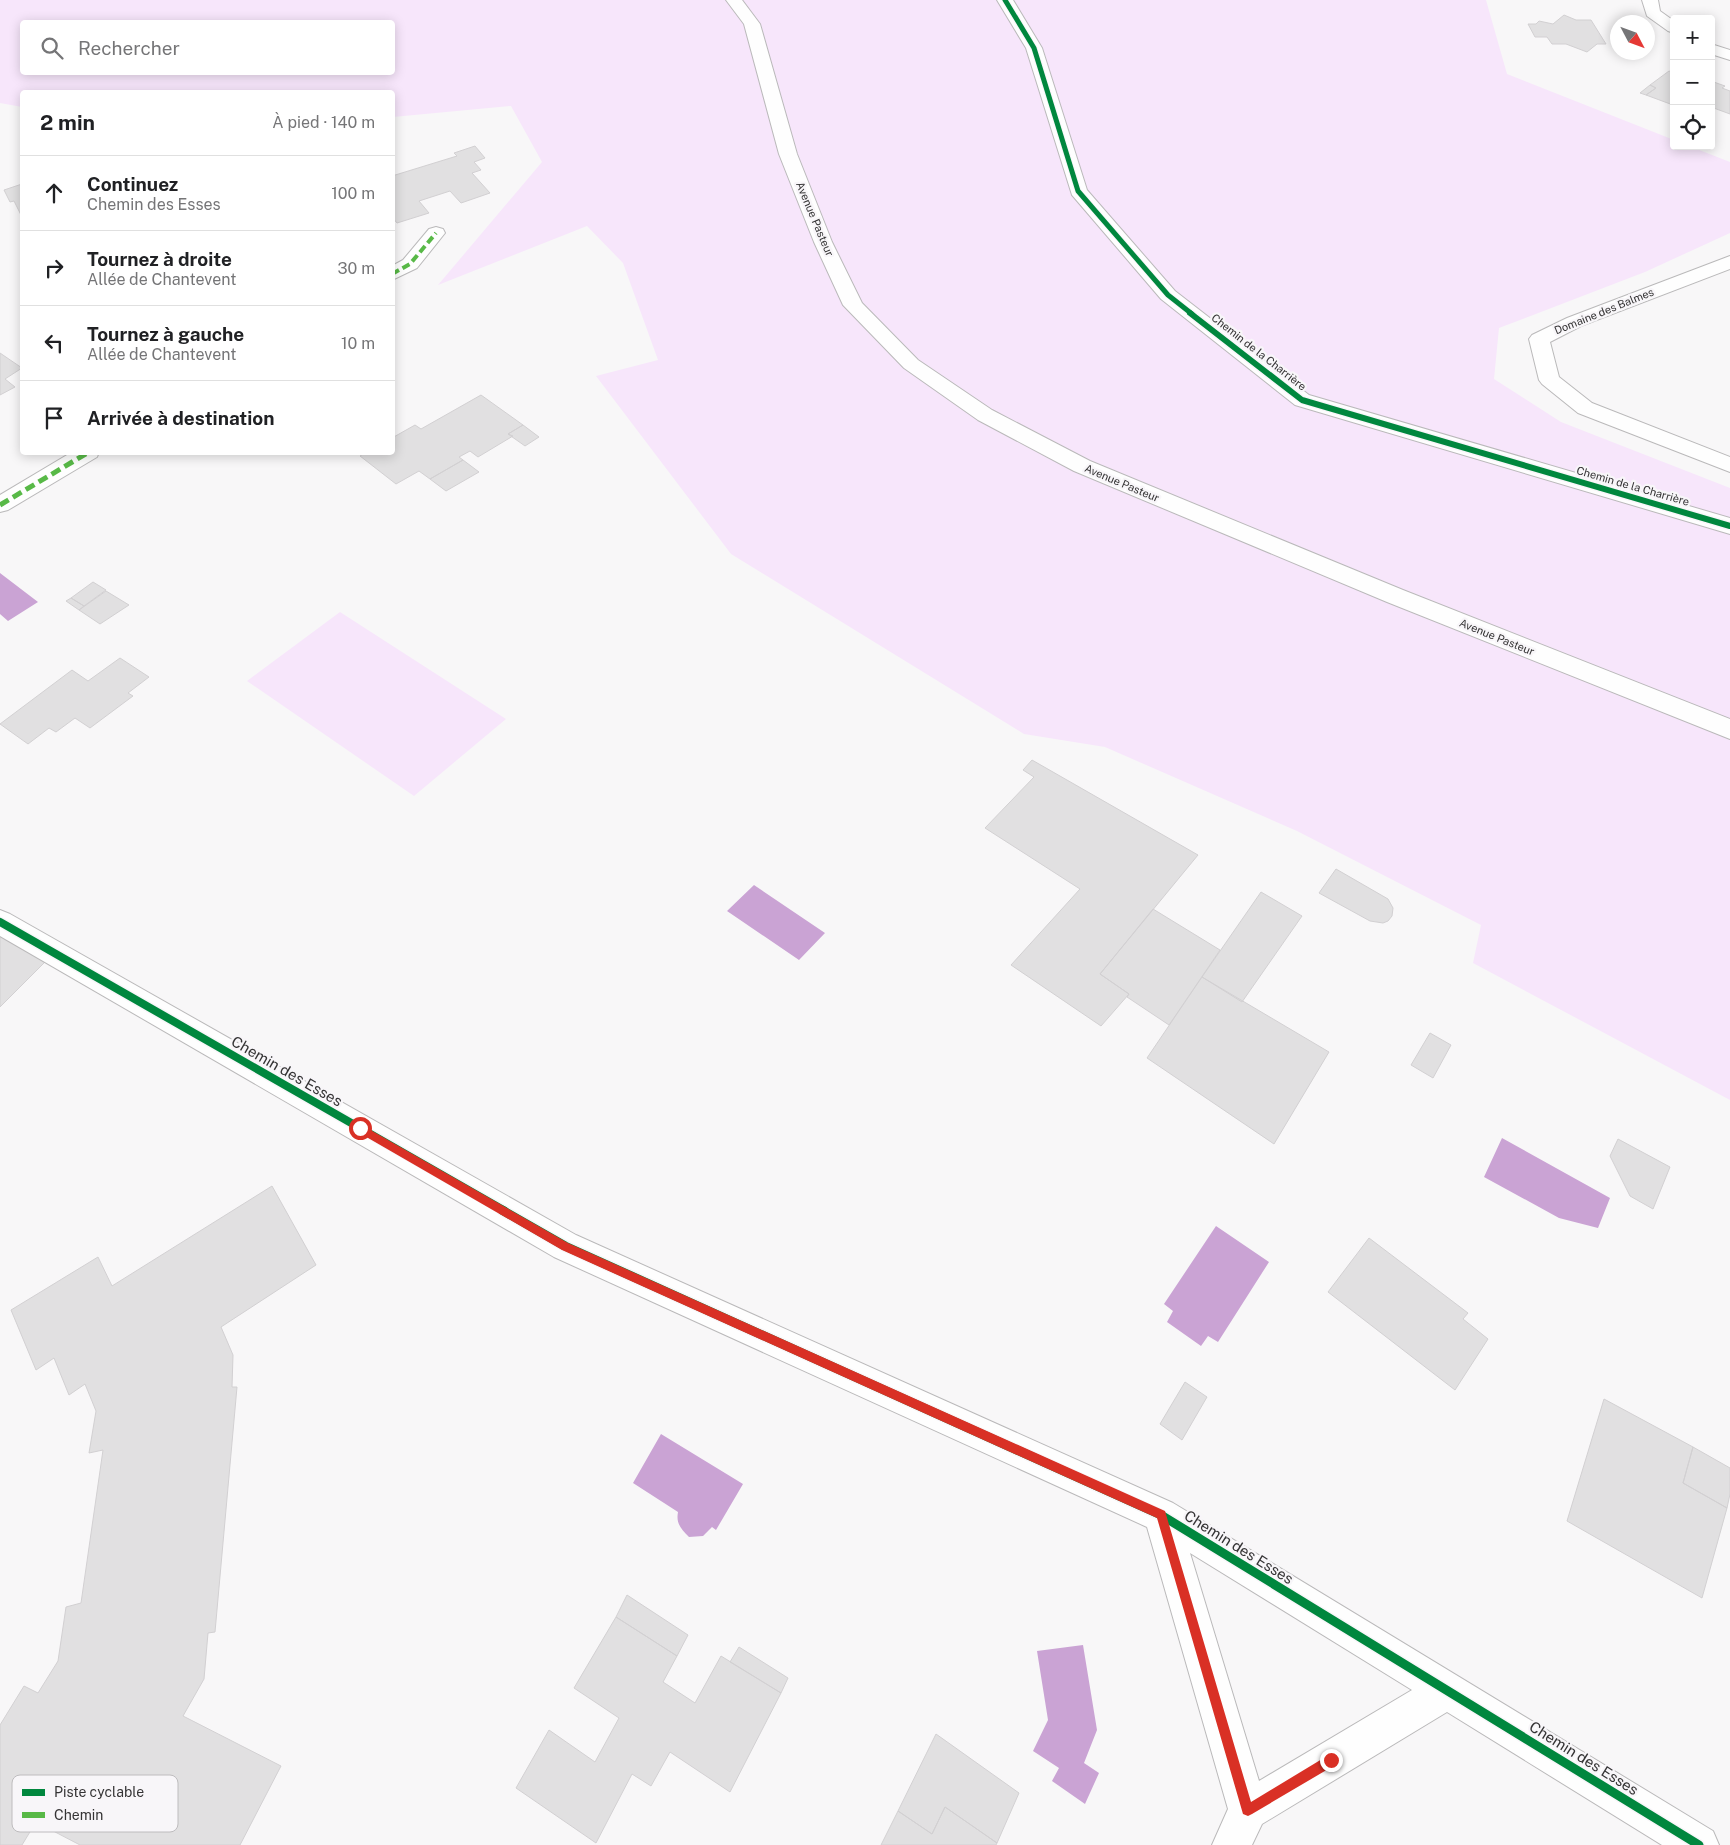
<!DOCTYPE html>
<html lang="fr">
<meta charset="utf-8">
<style>
:root{--surface:#fff;--page:#f6f6f6;--text:#202124;--muted:#757577;--line:#e0e0e0}
body{margin:0;font-family:"Public Sans",sans-serif;background:var(--page);color:var(--text)}
.controls{position:absolute;right:15px;top:15px;display:grid;overflow:hidden;border-radius:5px;box-shadow:0 2px 12px #0003}
.controls button{width:45px;height:45px;display:grid;place-items:center;padding:0;border:0;border-bottom:1px solid var(--line);background:var(--surface);color:var(--text);font:25px sans-serif}
.compass{position:absolute;left:1610px;top:15px;width:45px;height:45px;border-radius:50%;background:var(--surface);box-shadow:0 2px 12px #0003;rotate:131deg}
.stop{position:absolute;width:15px;height:15px;margin:-11px;border:4px solid #d93025;border-radius:50%;background:#fff}
.stop.end{background:#d93025;border-color:#fff;box-shadow:0 1px 5px #0008}
.list{margin:0;padding:0;list-style:none}
h2{display:flex;justify-content:space-between;align-items:center;height:65px;margin:0;padding:0 20px;font-size:21px}
h2 small{font-size:16px;font-weight:400;color:var(--muted)}
.list li{display:grid;grid-template-columns:32px 1fr auto;gap:15px;align-items:center;box-sizing:border-box;height:75px;padding:0 20px;border-top:1px solid var(--line)}
.list b{display:block;font-size:19px;white-space:nowrap}
.list p{margin:0;font-size:16px;white-space:nowrap;color:var(--muted)}
.list em{font-size:16px;font-style:normal;color:var(--muted)}
.icon{flex:none;width:28px;height:28px;fill:none;stroke:currentColor;stroke-width:2;stroke-linecap:round;stroke-linejoin:round}
.map{position:relative;flex:none;width:1730px;height:1845px;overflow:hidden}
.search{position:absolute;background:var(--surface);box-shadow:0 2px 12px #0003;left:20px;top:20px;width:375px;height:55px;display:flex;align-items:center;gap:12px;box-sizing:border-box;padding:0 18px;border-radius:5px;color:var(--muted);font-size:19px}
.panel{position:absolute;background:var(--surface);box-shadow:0 2px 12px #0003;left:20px;top:90px;width:375px;height:365px;border-radius:5px}
.map>svg:first-child{display:block}
</style>
<div class="map">
<svg width="1730" height="1845" viewBox="0 0 1730 1845">
<rect width="100%" height="100%" fill="#f8f7f8"/>
<path fill="#f7e6fb" fill-rule="evenodd" d="M0,0H1486L1507,74L1674,140V146H1689L1730,162V233L1645,272L1499,328L1494,379L1561,422L1730,488V1100L1473,963L1481,925L1297,831L1105,747L1024,734L731,554L596,376L658,360L623,263L587,226L438,285L542,162L511,106L393,117L392,92H22V107L0,103ZM22,22H392V72H22Z
M340,612L506,719L414,796L247,681Z"/>
<path fill="#caa3d4" d="M0,573L38,602L8,621L0,614Z
M754,885L825,933L799,960L727,911Z
M1502,1138L1610,1198L1598,1228L1559,1218L1484,1177Z
M1216,1226L1269,1262L1218,1342L1208,1336L1201,1346L1167,1322L1173,1311L1164,1304Z
M661,1434L743,1484L716,1530L712,1527L703,1536L689,1537C680,1528 676,1523 678,1512L633,1483Z
M1083,1645L1097,1730L1084,1763L1099,1773L1085,1804L1052,1781L1059,1768L1033,1751L1048,1720L1037,1651Z"/>
<path fill="#e1e0e1" stroke="#d2d0d2" d="M1564,15L1576,20H1591L1606,44H1597L1587,52L1566,44H1552L1547,37H1535L1528,24H1536L1539,21L1553,24Z
M1669,71L1674,73L1673,105L1646,95L1656,88L1650,85Z
M1711,81L1725,86L1722,88L1730,91V114L1711,107Z
M1650,85L1656,88L1646,95L1640,93Z
M475,146L485,158L474,162L481,170L472,173L490,193L461,203L450,191L419,201L429,213L397,223L392,217V176L457,156L454,153Z
M22,184V217L14,201L10,202L4,190Z
M0,353L22,368L5,379L15,387L0,395Z
M481,395L523,425L508,434L513,436L478,457L470,451L459,457L463,460L430,479L419,471L396,484L360,456L366,452H392V438L415,425L421,429Z
M523,425L539,437L525,446L508,434Z
M463,460L479,472L446,491L430,479Z
M93,582L106,590L84,606L71,598Z
M106,591L129,605L100,624L79,610Z
M71,598L84,606L79,610L66,601Z
M120,658L149,677L128,693L133,696L90,728L75,718L56,732L49,728L28,744L0,724L72,670L88,681Z
M1032,760L1198,855L1100,974L1129,994L1101,1026L1011,965L1080,889L985,828L1034,777L1023,770Z
M1336,869L1388,899L1393,908L1392,916L1388,921L1383,923L1370,921L1319,893Z
M1261,892L1302,916L1242,1002L1202,977Z
M1153,909L1220,950L1169,1025L1127,997L1129,994L1100,974Z
M0,935L47,960L0,1007Z
M1202,977L1329,1052L1274,1144L1147,1058Z
M1430,1033L1451,1045L1433,1078L1411,1065Z
M1618,1139L1670,1167L1653,1209L1630,1196L1610,1156Z
M272,1186L316,1265L221,1327L233,1355L232,1387H237L215,1632L208,1633L204,1679L183,1716L281,1766L240,1845H80L36,1822L22,1845H0V1725L24,1686L38,1693L58,1661L66,1607L81,1603L103,1450L89,1453L96,1411L85,1384L69,1395L54,1358L36,1370L11,1310L98,1257L112,1286Z
M1369,1238L1468,1313L1463,1319L1488,1339L1455,1390L1328,1292Z
M1185,1382L1207,1397L1182,1440L1160,1424Z
M1604,1399L1693,1447L1683,1483L1727,1508L1702,1598L1567,1521Z
M1693,1447L1730,1468V1494L1727,1508L1683,1483Z
M627,1595L688,1635L677,1656L616,1617Z
M616,1617L677,1656L663,1682L695,1703L721,1656L781,1693L730,1792L670,1752L651,1786L632,1774L596,1843L516,1788L549,1730L595,1762L619,1718L574,1688Z
M739,1647L788,1678L781,1693L730,1662Z
M936,1734L1019,1793L997,1843L945,1807L932,1834L898,1811Z
M945,1807L997,1843L996,1845H881L898,1811L932,1834Z"/>
<g fill="none" stroke-linecap="round" stroke-linejoin="round">
<g stroke="#bab9ba" stroke-width="2">
<path id="minor" d="M997,0H1013L1042,48L1087,190L1175,291L1309,395L1730,518V534L1295,405L1161,299L1072,195L1026,48Z
M1642,0H1658L1660,11L1674,21V33L1668,31L1647,16Z
M1711,44L1730,50V60L1711,54Z
M436,227L443,229L445,233L417,268L392,280V266L403,260L429,229Z
M1730,256V269L1581,326L1550,342L1559,377L1592,403L1730,457V472L1578,413L1542,384L1539,380L1529,339L1532,335L1567,318Z
M72,452H99L97,457L8,510L0,512V495Z
M0,910L10,914L576,1235L1173,1503L1713,1831L1719,1845H1662L1447,1712L1262,1824L1252,1845H1212L1228,1809L1147,1527L554,1257L0,936ZM1190,1553L1412,1690L1259,1781Z"/>
</g>
<g stroke="#bab9ba" stroke-width="2">
<path id="secondary" d="M726,0H742L760,24L797,154L832,242L862,303L918,360L992,410L1090,461L1403,590L1730,719V739L1387,602L1074,471L978,420L904,368L843,305L814,242L779,154L744,24Z"/>
</g>
<use href="#minor" fill="#fefefe" fill-rule="evenodd"/>
<use href="#secondary" fill="#fefefe" fill-rule="evenodd"/>
<path stroke="#58b947" stroke-width="4" stroke-dasharray="8 4" stroke-linecap="butt" d="M392,274L410,264L436,233"/>
<path stroke="#58b947" stroke-width="5" stroke-dasharray="10 5" stroke-linecap="butt" d="M0,505L89,452"/>
<g stroke="#f8f6f9" stroke-width="7">
<path id="cycleway-far3" d="M1005,0L1034,48L1078,191L1168,295L1192,314"/>
</g>
<g stroke="#f8f6f9" stroke-width="9">
<path id="cycleway-far2" d="M1190,313L1302,400L1730,526"/>
</g>
<g stroke="#f8f6f9" stroke-width="11">
<path id="cycleway-far1" d="M0,922L505,1211"/>
</g>
<g stroke="#f8f6f9" stroke-width="12">
<path id="cycleway" d="M502,1210L565,1246L1161,1515L1699,1845"/>
</g>
<use href="#cycleway-far3" stroke="#00873e" stroke-width="5"/>
<use href="#cycleway-far2" stroke="#00873e" stroke-width="6"/>
<use href="#cycleway-far1" stroke="#00873e" stroke-width="8"/>
<use href="#cycleway" stroke="#00873e" stroke-width="9"/>
</g>
<path fill="#d93025" d="M360,1124L568,1243L1165,1511L1251,1802L1327,1756L1331,1755L1335,1756L1336,1760L1335,1765L1252,1814L1248,1816L1243,1814L1157,1518L562,1250L356,1131L355,1128Z"/>
<g text-anchor="middle" dominant-baseline="central" stroke-width="4.5" stroke-linejoin="round" paint-order="stroke">
<g font-size="11" fill="#353435" stroke="#f8f6f9">
<text transform="translate(815 219) rotate(67)">Avenue Pasteur</text>
<text transform="translate(1604 311) rotate(-22)">Domaine des Balmes</text>
<text transform="translate(1259 352) rotate(38)">Chemin de la Charrière</text>
<text transform="translate(1122 483) rotate(23)">Avenue Pasteur</text>
<text transform="translate(1633 486) rotate(16)">Chemin de la Charrière</text>
<text transform="translate(1497 637) rotate(22)">Avenue Pasteur</text>
</g>
<g font-size="15" fill="#353435" stroke="#f8f6f9">
<text transform="translate(287 1071) rotate(30)">Chemin des Esses</text>
<text transform="translate(1239 1547) rotate(32)">Chemin des Esses</text>
<text transform="translate(1584 1758) rotate(32)">Chemin des Esses</text>
</g>
</g>
<rect x="12" y="1775" width="166" height="57" rx="8" fill="#f8f6f9" stroke="#bebcbe" stroke-width="1"/>
<rect x="22" y="1789" width="23" height="7" fill="#00873e"/>
<rect x="22" y="1812" width="23" height="6" fill="#58b947"/>
<g font-size="14" fill="#353435">
<text x="54" y="1797">Piste cyclable</text>
<text x="54" y="1820">Chemin</text>
</g>
</svg>
<div class="controls">
<button>+</button>
<button>−</button>
<button><svg class="icon" aria-label="locate" viewBox="0 0 24 24"><circle cx="12" cy="12" r="6"/><path d="M12 2v4M12 18v4M2 12h4M18 12h4"/></svg></button>
</div>
<svg class="compass" viewBox="-18 -18 36 36"><path d="M0-13l5 13h-10z" fill="#e53935"/><path d="M0 13l5-13h-10z" fill="#757577"/></svg>
<div class="stop" style="left:360px;top:1128px"></div>
<div class="stop end" style="left:1331px;top:1760px"></div>
<div class="search"><svg class="icon" aria-label="search" viewBox="0 0 24 24"><circle cx="10" cy="10" r="6"/><path d="M15 15l6 6"/></svg>Rechercher</div>
<section class="panel">
<h2>2 min<small>À pied · 140 m</small></h2>
<ul class="list">
<li><svg class="icon" aria-label="ahead" viewBox="0 0 24 24"><path d="M12 20V5M6 11l6-6 6 6"/></svg><div><b>Continuez</b><p>Chemin des Esses</p></div><em>100 m</em></li>
<li><svg class="icon" aria-label="right" viewBox="0 0 24 24"><path d="M7 20v-9h11M14 6l5 5-5 5"/></svg><div><b>Tournez à droite</b><p>Allée de Chantevent</p></div><em>30 m</em></li>
<li><svg class="icon" aria-label="left" viewBox="0 0 24 24"><path d="M17 20v-9H6M10 6l-5 5 5 5"/></svg><div><b>Tournez à gauche</b><p>Allée de Chantevent</p></div><em>10 m</em></li>
<li><svg class="icon" aria-label="arrive" viewBox="0 0 24 24"><path d="M6 21V4h12l-3 4 3 4H6"/></svg><div><b>Arrivée à destination</b></div></li>
</ul>
</section>
</div>
